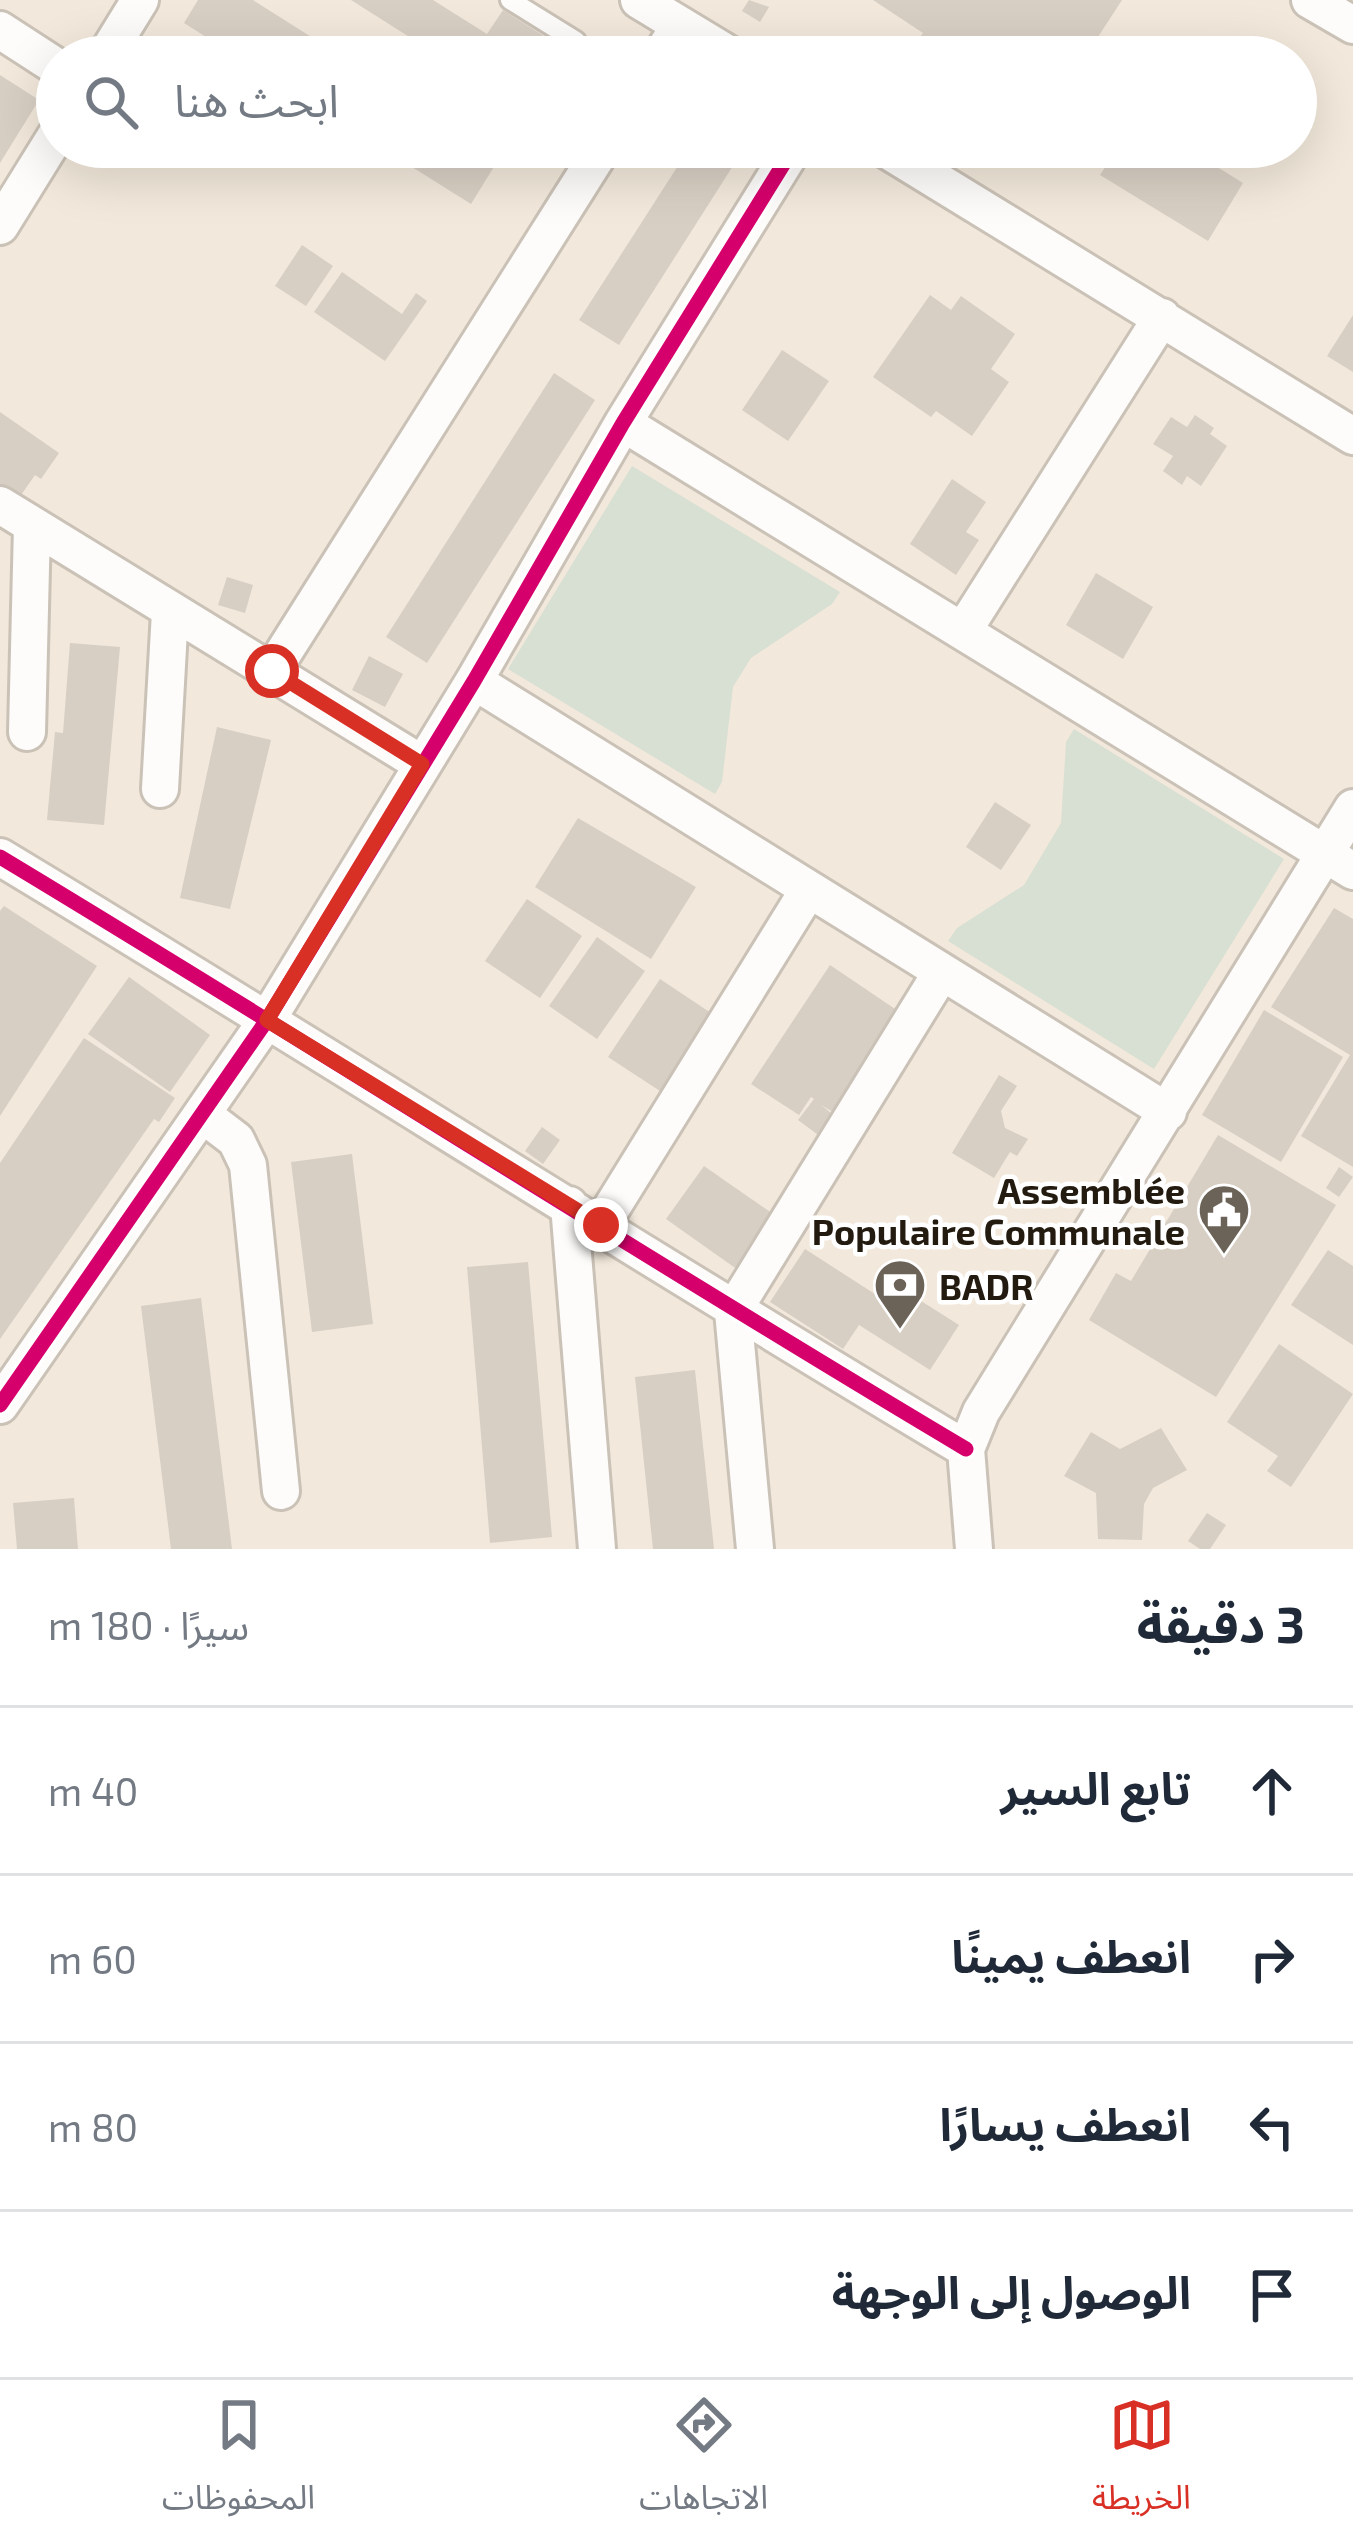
<!DOCTYPE html>
<html lang="ar">
<meta charset="utf-8">
<style>
:root{--surface:#fff;--page:#f6f6f7;--text:#1f2937;--muted:#747a83;--line:#e0e1e3;--accent:#d93025}
body{margin:0;font-family:"Exo 2","Noto Sans Arabic",sans-serif;background:var(--page);color:var(--text);direction:rtl}
.stop{position:absolute;width:36px;height:36px;margin:-27px;border:9px solid #d93025;border-radius:50%;background:#fff}
.stop.end{background:#d93025;border-color:#fff;box-shadow:0 3px 12px #0008}
.list{margin:0;padding:0;list-style:none}
h2{display:flex;justify-content:space-between;align-items:center;height:156px;margin:0;padding:0 48px;font-size:51px}
h2 small{font-size:39px;font-weight:400;color:var(--muted)}
.list li{display:grid;grid-template-columns:78px 1fr auto;gap:36px;align-items:center;box-sizing:border-box;height:168px;padding:0 48px;border-top:3px solid var(--line)}
.list b{display:block;font-size:45px;white-space:nowrap}
.list em{font-size:39px;font-style:normal;color:var(--muted)}
.icon{flex:none;width:66px;height:66px;fill:none;stroke:currentColor;stroke-width:2;stroke-linecap:round;stroke-linejoin:round}
.map{position:relative;flex:none;width:1353px;height:1549px;overflow:hidden;direction:ltr}
.search{position:absolute;background:var(--surface);box-shadow:0 12px 48px #0002;left:36px;right:36px;top:36px;height:132px;display:flex;align-items:center;gap:30px;box-sizing:border-box;padding:0 42px;border-radius:66px;color:var(--muted);font-size:45px}
.sheet{height:828px;background:var(--surface)}
nav{display:flex;justify-content:space-around;align-items:center;box-sizing:border-box;height:168px;border-top:3px solid var(--line);background:var(--surface);font-size:33px;color:var(--muted)}
nav a{display:grid;justify-items:center;gap:6px}
nav .on{color:var(--accent)}
.map>svg:first-child{display:block}
</style>
<div class="map">
<svg width="1353" height="1549" viewBox="0 0 1353 1549">
<rect width="100%" height="100%" fill="#f2e8db"/>
<path fill="#d8e0d3" d="M632,466L840,592L832,604L751,658L733,687L722,782L715,794L508,669Z
M1074,729L1284,859L1154,1069L948,941L957,928L1024,885L1061,823L1066,742Z"/>
<path fill="#d8cfc4" d="M198,0H253L343,57H238L184,23Z
M351,0H433L487,34L503,10L577,57H441Z
M749,0L769,7L760,22L742,11Z
M873,0H1122L1085,57H927L929,53L915,44L923,33Z
M0,75L39,100L0,163Z
M380,147H484L500,157L471,204Z
M690,147H745L619,345L579,320Z
M1118,147H1185L1243,183L1208,241L1100,175Z
M302,245L333,266L306,306L275,286Z
M342,272L402,314L416,293L427,301L385,361L314,312Z
M930,295L951,310L961,296L1015,334L991,369L1009,382L972,436L936,411L931,417L873,377Z
M1353,315V372L1327,356Z
M782,350L829,381L788,441L742,410Z
M554,373L595,400L427,663L386,637Z
M0,412L59,453L41,479L35,475L19,498L0,485Z
M1195,415L1214,428L1210,434L1227,446L1201,486L1187,476L1182,485L1163,471L1173,456L1153,444L1171,417L1187,427Z
M952,479L986,502L966,532L979,540L956,575L910,544Z
M1096,573L1153,607L1123,659L1066,625Z
M227,577L253,585L245,613L218,605Z
M70,643L120,647L104,825L47,820L55,732L63,733Z
M369,656L403,674L385,707L352,690Z
M217,727L271,740L230,909L180,898Z
M995,802L1031,825L1001,870L966,847Z
M578,818L696,887L651,959L535,887Z
M527,899L582,936L540,998L485,961Z
M4,906L97,966L0,1116V911Z
M1334,908L1353,919V1167L1301,1136L1350,1055L1271,1007Z
M597,937L645,971L597,1039L549,1006Z
M830,965L904,1015L838,1115L821,1105L840,1120L825,1140L798,1120L814,1099L811,1097L799,1115L751,1084Z
M129,977L210,1035L170,1092L88,1034Z
M660,979L711,1013L660,1091L608,1057Z
M1264,1010L1343,1057L1281,1162L1202,1115Z
M84,1038L175,1098L159,1122L154,1119L0,1339V1163Z
M999,1075L1017,1086L1001,1111L1005,1128L1028,1139L1017,1156L1010,1152L994,1178L952,1153Z
M542,1127L560,1140L543,1164L525,1151Z
M1218,1135L1336,1205L1216,1397L1089,1320L1116,1273L1131,1281Z
M352,1154L373,1324L312,1332L291,1162Z
M704,1166L776,1216L738,1270L666,1219Z
M1339,1167L1353,1177L1339,1197L1326,1188Z
M805,1249L878,1296L888,1280L959,1325L930,1370L859,1325L843,1349L770,1302Z
M1328,1250L1353,1266V1345L1291,1305Z
M528,1262L552,1537L490,1543L467,1267Z
M201,1298L232,1549H171L141,1306Z
M1279,1344L1353,1394L1291,1487L1267,1471L1278,1456L1227,1422Z
M695,1370L714,1549H653L635,1377Z
M1161,1428L1187,1470L1153,1488L1144,1504L1142,1540L1098,1539L1096,1493L1064,1476L1091,1432L1120,1449Z
M74,1498L78,1549H17L13,1503Z
M1207,1513L1226,1525L1210,1549H1200L1188,1541Z"/>
<g fill="none" stroke-linecap="round" stroke-linejoin="round">
<g stroke="#cbc2b7" stroke-width="24">
<path id="lane" d="M510,0L576,41"/>
</g>
<g stroke="#cbc2b7" stroke-width="42">
<path id="street" d="M639,0L733,57
M1310,0L1353,25
M0,30L57,67
M105,57L140,0
M660,57L680,25
M882,147L1353,436
M0,226L57,134
M623,423L1353,871
M0,505L422,764
M963,631L1162,317
M272,671L603,147
M474,681L1168,1112
M27,732L32,526
M160,789L170,612
M0,857C324,1052 641,1256 966,1449
M202,1114L236,1140L248,1165L281,1491
M569,1205L597,1549
M601,1225L809,889
M0,1405L267,1020L474,681L623,423L794,147
M755,1549L733,1311L941,973
M974,1549L966,1449L981,1412L1353,808"/>
</g>
<use href="#lane" stroke="#fdfcfa" stroke-width="18"/>
<use href="#street" stroke="#fdfcfa" stroke-width="36"/>
<g stroke="#fff" stroke-width="22">
<path id="cycleway" d="M0,857C324,1052 641,1256 966,1449
M0,1405L267,1020L474,681L623,423L794,147"/>
</g>
<use href="#cycleway" stroke="#d6006c" stroke-width="15"/>
</g>
<g fill="none" stroke-linecap="round" stroke-linejoin="round">
<path stroke="#d93025" stroke-width="15" d="M272,671L422,764L267,1020L601,1225"/>
</g>
<defs>
<g id="civic-pin" transform="scale(2.7)"><path d="M0 17L-7.5 6A9.5 9.5 0 1 1 7.5 6Z" fill="#6b6357" stroke="#fff"/><path d="M-.6-6.5H3V-4.5H.6V-3L4-1V1h2V6H-6V1h2V-1L-.6-3ZM-1.2 2.5V6h2.4V2.5Z" fill="#fff"/></g>
<g id="bank-pin" transform="scale(2.7)"><path d="M0 17L-7.5 6A9.5 9.5 0 1 1 7.5 6Z" fill="#6b6357" stroke="#fff"/><path d="M-6-4H6V4H-6ZM0-2.3a2.3 2.3 0 1 0 0 4.6a2.3 2.3 0 1 0 0-4.6Z" fill="#fff"/></g>
</defs>
<g fill-rule="evenodd">
<use href="#civic-pin" x="1224" y="1210"/>
<use href="#bank-pin" x="900" y="1285"/>
</g>
<g text-anchor="middle" dominant-baseline="central" stroke-width="9" stroke-linejoin="round" paint-order="stroke">
<g font-size="36" font-weight="bold" fill="#231b10" stroke="#fff" text-anchor="end">
<text x="1185" y="1189">Assemblée<tspan x="1185" dy="41">Populaire Communale</tspan></text>
<text x="939" y="1285" text-anchor="start">BADR</text>
</g>
</g>
</svg>
<div class="stop" style="left:272px;top:671px"></div>
<div class="stop end" style="left:601px;top:1225px"></div>
<div class="search"><svg class="icon" aria-label="search" viewBox="0 0 24 24"><circle cx="10" cy="10" r="6"/><path d="M15 15l6 6"/></svg>ابحث هنا</div>
</div>
<section class="sheet">
<h2>3 دقيقة<small>سيرًا · 180 m</small></h2>
<ul class="list">
<li><svg class="icon" aria-label="ahead" viewBox="0 0 24 24"><path d="M12 20V5M6 11l6-6 6 6"/></svg><div><b>تابع السير</b></div><em>40 m</em></li>
<li><svg class="icon" aria-label="right" viewBox="0 0 24 24"><path d="M7 20v-9h11M14 6l5 5-5 5"/></svg><div><b>انعطف يمينًا</b></div><em>60 m</em></li>
<li><svg class="icon" aria-label="left" viewBox="0 0 24 24"><path d="M17 20v-9H6M10 6l-5 5 5 5"/></svg><div><b>انعطف يسارًا</b></div><em>80 m</em></li>
<li><svg class="icon" aria-label="arrive" viewBox="0 0 24 24"><path d="M6 21V4h12l-3 4 3 4H6"/></svg><div><b>الوصول إلى الوجهة</b></div></li>
</ul>
</section>
<nav>
<a class="on"><svg class="icon" aria-label="map" viewBox="0 0 24 24"><path d="M3 6l6-2 6 2 6-2v14l-6 2-6-2-6 2zM9 4v14M15 6v14"/></svg>الخريطة</a>
<a><svg class="icon" aria-label="directions" viewBox="0 0 24 24"><path d="M12 3l9 9-9 9-9-9zM9 14v-3h6M13 9l2 2-2 2"/></svg>الاتجاهات</a>
<a><svg class="icon" aria-label="saved" viewBox="0 0 24 24"><path d="M7 4h10v16l-5-4-5 4z"/></svg>المحفوظات</a>
</nav>
